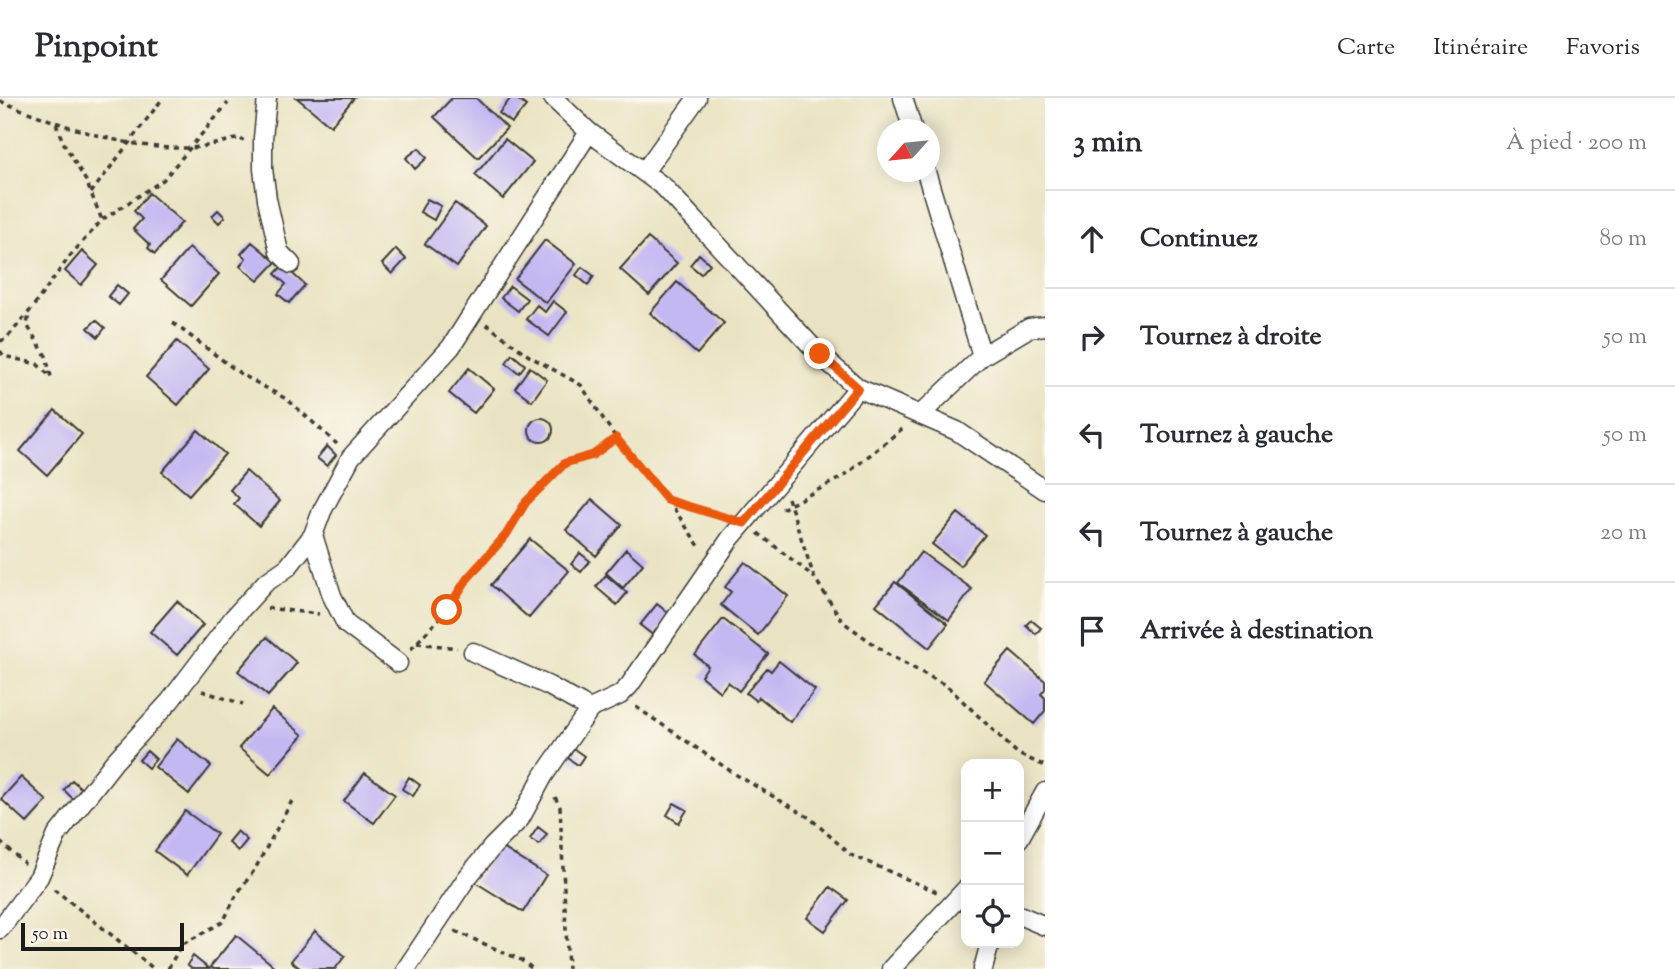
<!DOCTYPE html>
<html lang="fr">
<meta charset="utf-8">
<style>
:root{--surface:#fff;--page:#f2f2f3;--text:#2b2b33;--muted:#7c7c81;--line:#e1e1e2}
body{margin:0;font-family:"Sorts Mill Goudy",serif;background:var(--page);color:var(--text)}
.controls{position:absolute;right:21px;bottom:21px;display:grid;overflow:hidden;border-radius:14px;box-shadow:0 4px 18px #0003}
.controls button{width:63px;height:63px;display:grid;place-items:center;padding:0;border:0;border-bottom:2px solid var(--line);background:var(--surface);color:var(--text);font:35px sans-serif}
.compass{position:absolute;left:877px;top:21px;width:63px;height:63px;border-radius:50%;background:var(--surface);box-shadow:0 4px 18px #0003;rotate:243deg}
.scale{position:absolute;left:21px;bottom:18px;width:163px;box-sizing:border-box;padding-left:7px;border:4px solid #1c1c1c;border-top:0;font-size:19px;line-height:24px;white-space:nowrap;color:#1c1c1c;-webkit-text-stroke:5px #fbf7ec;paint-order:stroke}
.stop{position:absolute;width:21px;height:21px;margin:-16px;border:5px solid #ea580c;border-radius:50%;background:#fff}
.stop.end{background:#ea580c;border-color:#fff;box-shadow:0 2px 7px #0008}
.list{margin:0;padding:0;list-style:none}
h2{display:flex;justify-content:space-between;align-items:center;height:91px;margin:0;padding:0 28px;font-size:30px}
h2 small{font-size:23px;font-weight:400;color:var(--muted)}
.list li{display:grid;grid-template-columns:46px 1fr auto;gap:21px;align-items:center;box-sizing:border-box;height:98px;padding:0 28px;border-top:2px solid var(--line)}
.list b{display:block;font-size:26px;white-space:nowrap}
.list em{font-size:23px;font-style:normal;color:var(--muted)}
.icon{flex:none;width:38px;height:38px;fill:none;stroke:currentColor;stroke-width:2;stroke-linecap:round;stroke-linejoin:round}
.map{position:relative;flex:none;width:1045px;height:871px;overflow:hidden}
header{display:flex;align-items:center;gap:42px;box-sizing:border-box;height:98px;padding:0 35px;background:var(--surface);border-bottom:2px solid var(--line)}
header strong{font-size:33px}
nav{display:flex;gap:38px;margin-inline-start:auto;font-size:24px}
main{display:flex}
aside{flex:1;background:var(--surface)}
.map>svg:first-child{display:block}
</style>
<header>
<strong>Pinpoint</strong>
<nav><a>Carte</a><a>Itinéraire</a><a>Favoris</a></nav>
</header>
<main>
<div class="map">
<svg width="1045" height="871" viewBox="0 0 1045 871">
<rect width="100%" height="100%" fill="#fbf7ec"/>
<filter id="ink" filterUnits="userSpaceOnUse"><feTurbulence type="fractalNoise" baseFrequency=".0143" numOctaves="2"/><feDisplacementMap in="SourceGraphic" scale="14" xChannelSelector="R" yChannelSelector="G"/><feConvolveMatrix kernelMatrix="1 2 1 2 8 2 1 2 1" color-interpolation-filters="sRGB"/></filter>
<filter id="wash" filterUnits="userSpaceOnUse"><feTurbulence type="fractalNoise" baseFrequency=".00686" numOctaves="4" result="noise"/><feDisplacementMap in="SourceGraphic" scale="28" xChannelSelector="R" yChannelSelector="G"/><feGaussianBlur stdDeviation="1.57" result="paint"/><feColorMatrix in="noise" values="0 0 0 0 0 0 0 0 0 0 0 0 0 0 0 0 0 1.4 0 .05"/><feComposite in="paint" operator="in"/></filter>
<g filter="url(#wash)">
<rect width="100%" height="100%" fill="#eae3c3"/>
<g id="blocks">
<path fill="#c4b8f2" d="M297,0H354L331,28Z
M452,0H476L507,30L478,60L434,19Z
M511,0H516L526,8L512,25L499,15Z
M505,41L533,64L503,101L475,77Z
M419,50L427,60L415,71L406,60Z
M149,95L182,124L155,156L148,150L150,147L133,131L142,121L134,113Z
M427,101L441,108L434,122L420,114Z
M455,105L486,128L457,169L425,146Z
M218,112L225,119L219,125L212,118Z
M648,140L677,165L649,197L620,171Z
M545,142L576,166L546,205L515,181Z
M252,144L276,164L258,183L240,168L246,160L241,156Z
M189,150L219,176L191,208L161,182Z
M396,151L406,161L392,176L382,166Z
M82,153L98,167L81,187L65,173Z
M699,156L710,166L701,176L690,167Z
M283,167L305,187L289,205L278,196L286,186L275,176Z
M582,169L594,178L588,187L576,177Z
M677,184L724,225L697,256L650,215Z
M117,187L128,196L119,207L108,198Z
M510,188L527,201L518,213L501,200Z
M553,203L567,214L549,238L526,221L537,207L545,214Z
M96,222L105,230L98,239L88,230Z
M177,243L209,271L178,307L146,279Z
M512,256L525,267L519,275L506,265Z
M530,269L547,282L532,303L515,290Z
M469,270L494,291L474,315L449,295Z
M55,312L82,336L47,377L20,353Z
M529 332a12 12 0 1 1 24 0a12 12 0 1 1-24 0Z
M198,332L225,356L189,397L162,374Z
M327,348L336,357L327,368L317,360Z
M246,373L280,403L259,428L234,406L239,400L230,392Z
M592,401L622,427L596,458L566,432Z
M958,415L985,437L960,468L932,446Z
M530,441L569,473L529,520L491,487Z
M626,451L643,466L623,490L606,475Z
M921,454L972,491L949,522L898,485Z
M580,455L590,463L581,474L571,466Z
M745,464L788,498L758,537L721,507L731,494L725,489Z
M606,477L627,495L617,507L596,489Z
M895,484L948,526L929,550L876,507Z
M177,503L203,527L177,557L150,534Z
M657,506L671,517L654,538L640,527Z
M723,521L768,556L739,593L728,584L720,594L701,578L708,568L695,557Z
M1031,522L1041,530L1036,536L1026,527Z
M267,539L297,565L268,598L238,573Z
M1010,553L1045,583V591L1041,596L1045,600V613L1034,626L984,583Z
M779,563L815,592L790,624L759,599L756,603L746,595L767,570L771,573Z
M272,611L303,637L270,676L239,650Z
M177,641L211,668L189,696L155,669Z
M574,651L584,658L578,667L568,660Z
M147,653L156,661L148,670L139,662Z
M365,675L395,697L374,725L344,703Z
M21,679L47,703L27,725L1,701Z
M409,679L420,687L413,698L402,691Z
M72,682L83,692L74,702L64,692Z
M674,705L687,712L679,725L667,717Z
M185,713L217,736L187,777L155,753Z
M538,729L547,736L539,747L530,741Z
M237,733L247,742L238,753L228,744Z
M498,747L546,777L523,814L475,784Z
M830,789L848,802L825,833L807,820Z
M315,833L345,858L335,871H301L291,863Z
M236,837L275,869L273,871H213L210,869Z
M193,858L209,871H192L187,867Z"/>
</g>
</g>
<g filter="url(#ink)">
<use href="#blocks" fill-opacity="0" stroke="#3b3a35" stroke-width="2"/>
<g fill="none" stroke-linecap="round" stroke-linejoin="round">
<g stroke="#3b3a35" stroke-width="21">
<path id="minor" d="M267,0L263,40V71L267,101L279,154L291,166
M903,0L913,32
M644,74L697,0
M982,258L1029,230L1045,228
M858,290L957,333L1045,392
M920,317L982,258L926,74
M313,437L332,498L346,526L398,565
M473,554L549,588L590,611L620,597L629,588L730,441L858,290L819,256L664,89L589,34L553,0
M1019,741L1045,694
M1019,817L1045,828
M0,831L39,779L57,737L114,664L170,603L234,519L265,485L288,469L313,437L322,413L351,359L451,249L589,34
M406,871L466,781L493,748L520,721L544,677L590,611
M891,871L966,791
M983,871L990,845"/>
</g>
<path stroke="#3b3a35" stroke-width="3.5" stroke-dasharray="5 5" stroke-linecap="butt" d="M0,3C58,26 125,52 188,50C205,50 224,43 241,40L243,43
M56,26L63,44L86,83L102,122
M91,95L163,0
M173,225L241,276L288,302L337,346
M486,226L529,258L581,287L616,340L668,402L723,419
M0,243L6,241L29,214L70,158L102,122L163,82L228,5
M0,253L4,258L37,266L51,279L46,258L27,227L29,216
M788,400L814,479L843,524L889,557L947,588L1018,656L1045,668
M668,402L701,451
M782,411L844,378L903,330
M758,435L814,479
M267,510L319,516
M417,545L457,550
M411,551L447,512L467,481L506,437L526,404L565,365L593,357L616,340
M202,593L243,606
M636,609L735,676L810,720L851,757L937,794
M555,699L560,709L568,871
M0,744L25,766
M54,791L154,871
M455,833L521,862L533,871
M168,871L181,847L223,824L237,796L255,771L293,701"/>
<use href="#minor" stroke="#fff" stroke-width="18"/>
</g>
</g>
<g fill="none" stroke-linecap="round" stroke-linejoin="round" filter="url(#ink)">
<path stroke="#ea580c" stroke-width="9" d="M447,512L467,481L506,437L526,404L565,365L593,357L616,340L667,402L744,425L858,290L820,256"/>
</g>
</svg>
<div class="controls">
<button>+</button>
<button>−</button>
<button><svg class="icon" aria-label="locate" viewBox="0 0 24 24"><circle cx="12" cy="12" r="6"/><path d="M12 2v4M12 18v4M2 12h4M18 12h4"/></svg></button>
</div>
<svg class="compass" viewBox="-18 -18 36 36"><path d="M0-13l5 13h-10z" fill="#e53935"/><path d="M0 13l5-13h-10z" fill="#7c7c81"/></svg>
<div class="scale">50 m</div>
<div class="stop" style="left:447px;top:512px"></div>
<div class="stop end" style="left:820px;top:256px"></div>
</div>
<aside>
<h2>3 min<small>À pied · 200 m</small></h2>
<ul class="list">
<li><svg class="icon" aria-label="ahead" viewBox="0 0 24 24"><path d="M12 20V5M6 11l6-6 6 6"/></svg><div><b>Continuez</b></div><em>80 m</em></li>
<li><svg class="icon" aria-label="right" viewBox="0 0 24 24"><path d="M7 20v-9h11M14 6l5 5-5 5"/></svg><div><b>Tournez à droite</b></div><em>50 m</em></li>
<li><svg class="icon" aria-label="left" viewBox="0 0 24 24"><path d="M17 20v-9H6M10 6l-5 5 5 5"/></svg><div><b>Tournez à gauche</b></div><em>50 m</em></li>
<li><svg class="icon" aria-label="left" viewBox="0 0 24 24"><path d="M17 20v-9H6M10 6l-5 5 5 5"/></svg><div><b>Tournez à gauche</b></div><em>20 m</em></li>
<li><svg class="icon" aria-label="arrive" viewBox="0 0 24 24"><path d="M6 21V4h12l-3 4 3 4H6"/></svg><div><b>Arrivée à destination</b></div></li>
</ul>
</aside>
</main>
